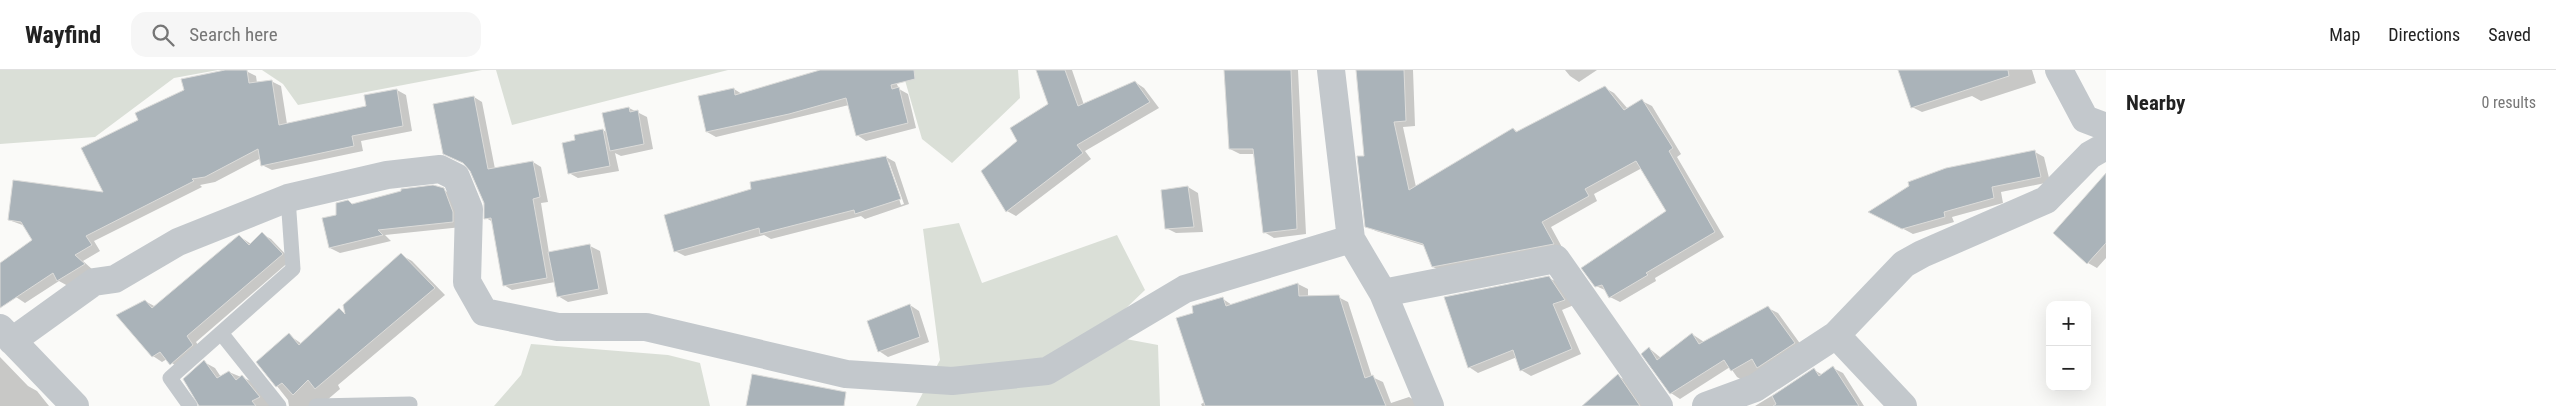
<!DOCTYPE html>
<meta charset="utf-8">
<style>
:root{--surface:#fff;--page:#f6f6f6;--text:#222;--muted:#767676;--line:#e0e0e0}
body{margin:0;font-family:"Roboto Condensed",sans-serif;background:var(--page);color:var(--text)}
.controls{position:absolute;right:15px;bottom:15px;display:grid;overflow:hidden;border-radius:10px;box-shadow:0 5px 20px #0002}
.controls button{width:45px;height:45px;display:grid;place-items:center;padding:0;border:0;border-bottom:1px solid var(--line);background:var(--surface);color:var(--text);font:25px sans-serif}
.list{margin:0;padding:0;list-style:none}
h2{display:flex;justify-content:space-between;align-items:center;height:65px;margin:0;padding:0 20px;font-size:21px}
h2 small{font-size:16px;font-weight:400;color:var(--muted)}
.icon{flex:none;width:28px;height:28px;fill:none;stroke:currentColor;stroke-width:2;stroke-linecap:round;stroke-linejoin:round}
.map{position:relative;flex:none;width:2106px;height:336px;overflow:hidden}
header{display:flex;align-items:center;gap:30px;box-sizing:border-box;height:70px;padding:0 25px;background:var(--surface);border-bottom:1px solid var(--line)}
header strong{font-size:24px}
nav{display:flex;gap:28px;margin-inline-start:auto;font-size:18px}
.search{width:350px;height:45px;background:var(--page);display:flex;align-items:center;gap:12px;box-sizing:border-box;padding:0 18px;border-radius:15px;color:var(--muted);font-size:19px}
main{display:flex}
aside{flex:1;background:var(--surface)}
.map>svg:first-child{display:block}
</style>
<header>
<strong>Wayfind</strong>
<div class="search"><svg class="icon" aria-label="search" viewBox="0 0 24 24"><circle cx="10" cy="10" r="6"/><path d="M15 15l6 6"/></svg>Search here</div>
<nav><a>Map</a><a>Directions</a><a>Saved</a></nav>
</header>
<main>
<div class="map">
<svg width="2106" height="336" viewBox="0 0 2106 336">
<rect width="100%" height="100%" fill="#fafaf8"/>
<path fill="#dadfd7" d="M0,0H218L174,8L95,67L0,74Z
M262,0H482L298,35L283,14Z
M496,0H728L512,55Z
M902,0H1018L1020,28L952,93L922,69Z
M959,153L982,213L1117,165L1145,220L1099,264L1158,275L1160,336H916L940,290L923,159Z
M531,274L668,285L700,293L710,336H494L521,305Z"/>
<path fill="#0003" fill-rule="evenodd" d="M825,0H891L899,19L908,24L916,58L866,71L857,65L849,35L716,67L707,62L734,19L742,24Z
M1037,0H1072L1084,35L1135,12L1144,18L1159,38L1085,81L1091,89L1016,146L1007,141L1019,72L1049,35Z
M1224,0H1298L1306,164L1274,168L1264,162L1255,84H1240L1230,79Z
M1358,0H1413L1415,56L1403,57L1416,117L1513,59L1518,62L1605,18L1614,23L1628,39L1642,31L1652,36L1681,84L1677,87L1724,167L1655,208L1656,211L1620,232L1610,227L1607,221L1596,216L1668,141L1642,98L1594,124L1597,131L1551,157L1563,179L1443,202L1433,197L1425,176L1376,161L1366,156L1365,87Z
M1565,0H1597L1579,12L1570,6Z
M1899,0H2032L2036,13L1981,31L1972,26L1922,42L1912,37Z
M246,1L256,6L257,13L271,11L281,16L287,54L368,37L397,20L406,25L412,61L361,71L363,81L272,100L262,95L261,88L215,112L200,115L202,117L94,171L100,181L83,191L93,200L68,216L59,211L25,233L16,227L0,204V195L34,170L25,156L9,150L105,123Z
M474,27L482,32L495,99L533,92L541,97L548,132L541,133L549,183L590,176L600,181L608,224L568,232L558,226L555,212L512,220L504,215L493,152L486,148L485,133L471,100L466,94L444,83Z
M629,38L647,47L653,79L621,86L615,83L619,101L578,108L569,103L577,71L603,60L608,63Z
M2035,82L2044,87L2050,112L2001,122L2003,133L1952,147L1954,152L1913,164L1879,146L1946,99Z
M886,87L895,92L909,134L865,149L861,146L771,169L764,165L685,186L675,181ZM887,92H889L904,134L901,135Z
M438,117L453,125L462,157L385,165L391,171L340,183L330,178L337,146L348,131L354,135Z
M1188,117L1198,123L1203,162L1176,163L1166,158Z
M2106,126V188L2097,198L2088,193Z
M262,164L271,169L291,190L196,272L202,281L181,300L167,289L162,292L153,286L145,231L156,237L239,166L251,174Z
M401,185L412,191L445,225L338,315L340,319L320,336H289L288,330L258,292L289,265L302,274L340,240L346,244Z
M1549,208L1559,213L1574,235L1562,240L1581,284L1531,306L1521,300L1517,287L1478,303L1469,297Z
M1298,214L1308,219V227H1338L1348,232L1372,307L1383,312L1391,333L1409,327L1418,332L1419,336H1202L1201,334L1205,332L1195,244L1223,229L1232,235Z
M910,235L919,241L929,272L888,287L879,281Z
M1768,238L1778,243L1804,279L1747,313L1737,307L1730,297L1680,329L1671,323L1649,278L1661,288L1692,264L1704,272Z
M0,287L28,316L37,321L49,336H0Z
M204,292L215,298L221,307L229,302L253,312L272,336H205Z
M1833,298L1843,303L1864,336H1755L1814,300L1823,305Z
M1618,306L1627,311L1645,336H1584Z"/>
<path fill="#aab3b9" stroke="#dcdcda" d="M225,0H247L249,13L272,10L279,55L366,36L364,25L397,19L403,56L352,66L354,76L261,96L258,79L205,107L192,109L194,111L86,166L92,175L75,185L85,194L57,211L53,203L0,238V193L32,170L21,152L8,150L13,110L103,122L81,78L138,50L135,43L184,20L181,9Z
M820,0H914L915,9L891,15L892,19L899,17L908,53L856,66L846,28L789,44L706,62L698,26L734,18L735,25Z
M1036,0H1065L1078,36L1135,11L1150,32L1077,75L1083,83L1006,142L981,101L1017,71L1010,58L1048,34Z
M1224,0H1291L1297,159L1263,163L1253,79H1229Z
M1356,0H1404L1406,51L1394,52L1409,120L1513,58L1516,62L1605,16L1624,40L1642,29L1673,78L1669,81L1715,162L1646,203L1648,205L1609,228L1602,215L1595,217L1581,198L1666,141L1636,91L1585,119L1589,126L1542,152L1554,174L1432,197L1423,174L1365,157L1357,86H1364Z
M1898,0H2008L2009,6L1911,38Z
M474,26L488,99L533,91L540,127L533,129L547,208L503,216L491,148L484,149V133L470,101L463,93L443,84L433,34Z
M629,37L630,42L638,40L644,74L610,81L602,43Z
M603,59L610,96L568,104L562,73L575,70L574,65Z
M2035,80L2041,107L1992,117L1994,128L1944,142L1945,147L1902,159L1868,142L1909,116L1908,112L1946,98Z
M886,86L901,129L855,144L854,140L760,164L759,158L674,182L664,145L751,119L750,112Z
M2106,103V173L2087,194L2053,163Z
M433,115L444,118L453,142V152L378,160L383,165L329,178L322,148L336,145V133L348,130L352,134L401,121V119Z
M1188,116L1194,157L1165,159L1161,120Z
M262,162L283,184L187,266L193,275L170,295L160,282L152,287L116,245L145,230L152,238L239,165L249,175Z
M590,174L599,219L557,227L548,182Z
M401,183L435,218L315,319L308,310L293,325L282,313L276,317L256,292L289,263L299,275L339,238L345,244L343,235Z
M1549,206L1565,230L1553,234L1572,279L1520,301L1513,280L1468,298L1444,227Z
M1298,213L1299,226L1339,225L1365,308L1373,305L1386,336H1205L1176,248L1193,243L1192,236L1223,227L1226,236Z
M910,234L920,267L878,282L867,251Z
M1768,236L1795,273L1757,298L1752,289L1731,301L1724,290L1670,324L1641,284L1649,277L1657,290L1692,263L1699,274Z
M204,290L217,308L229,301L236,310L242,305L260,327L252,331L256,336H199L183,309Z
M1833,296L1859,336H1773L1776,334L1772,326L1814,298L1819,306Z
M752,304L846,322L844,336H746Z
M1618,304L1640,336H1582Z"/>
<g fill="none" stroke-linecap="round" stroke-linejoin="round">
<path stroke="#c3c8cc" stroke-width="15" d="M221,263L279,336
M190,336L170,308L293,199L288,128
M316,336L410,334"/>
<path stroke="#c3c8cc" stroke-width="28" d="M1331,0L1351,169L1383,223L1430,336
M2059,0L2085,49L2106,57
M1383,223L1556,189L1659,336
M0,258L75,336
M1836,265L1903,336
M12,271L94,212L115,209L178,172L288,128L387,105L440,99L456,107L469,139L467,212L484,242L558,257H646L846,304L952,311L1047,301L1185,219L1351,169
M1706,336L1755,318L1836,265L1904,194L1922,184L2046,130L2090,85L2106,76"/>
</g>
</svg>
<div class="controls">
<button>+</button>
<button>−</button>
</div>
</div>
<aside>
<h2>Nearby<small>0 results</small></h2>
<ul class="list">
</ul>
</aside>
</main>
